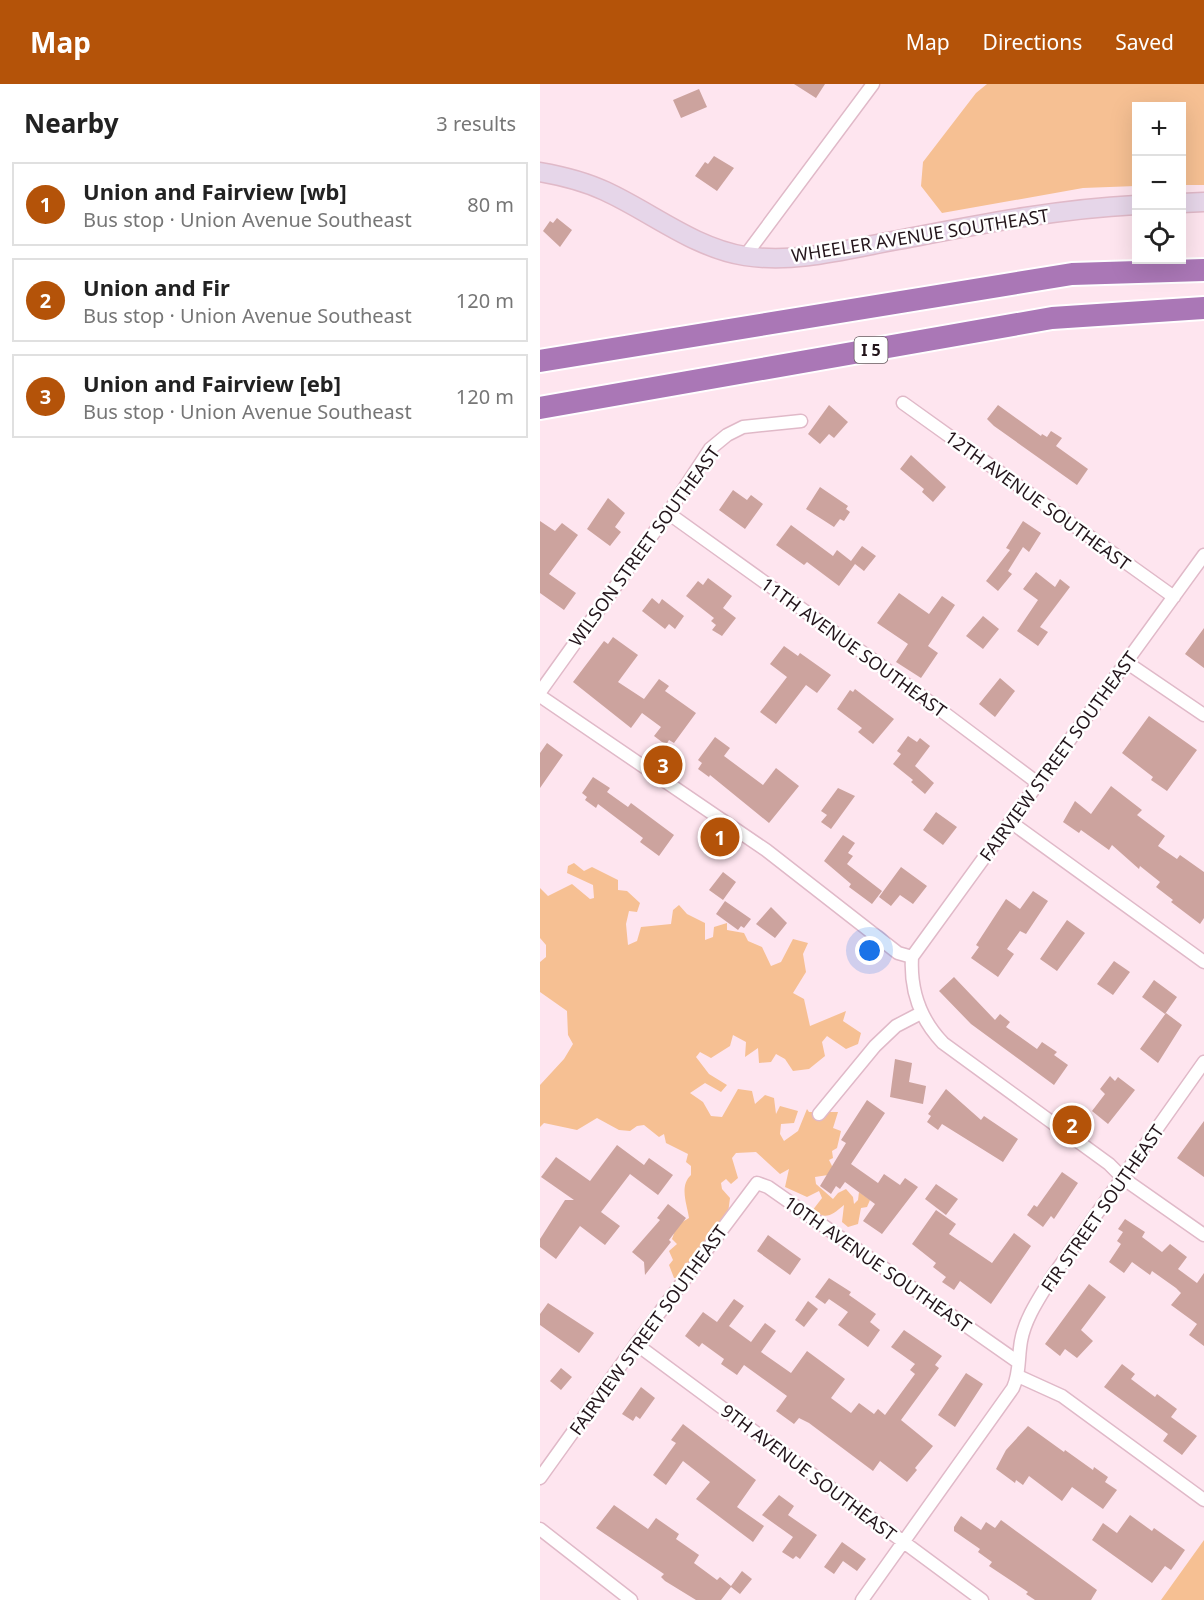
<!DOCTYPE html>
<meta charset="utf-8">
<style>
:root{--surface:#fff;--page:#f6f6f6;--text:#222;--muted:#767676;--line:#e0e0e0;--accent:#b45309}
body{margin:0;font-family:"Noto Sans",sans-serif;background:var(--page);color:var(--text)}
.controls{position:absolute;right:18px;top:18px;display:grid;overflow:hidden;border-radius:0px;box-shadow:0 6px 24px #0002}
.controls button{width:54px;height:54px;display:grid;place-items:center;padding:0;border:0;border-bottom:2px solid var(--line);background:var(--surface);color:var(--text);font:30px sans-serif}
.you{position:absolute;left:330px;top:867px;width:21px;height:21px;margin:-15px;border:4px solid #fff;border-radius:50%;background:#1a73e8;box-shadow:0 0 0 9px #1a73e833}
.badge{display:grid;place-items:center;width:39px;height:39px;border-radius:50%;background:var(--accent);color:#fff;font-size:20px;font-weight:700}
.pin{position:absolute;translate:-50% -50%;border:3px solid #fff;box-shadow:0 2px 6px #0006}
.list{margin:0;padding:0;list-style:none}
h2{display:flex;justify-content:space-between;align-items:center;height:78px;margin:0;padding:0 24px;font-size:26px}
h2 small{font-size:20px;font-weight:400;color:var(--muted)}
.list li{display:grid;grid-template-columns:39px 1fr auto;gap:18px;align-items:center;box-sizing:border-box;height:84px;margin:0 12px 12px;padding:0 12px;border:2px solid var(--line);border-radius:0px}
.list b{display:block;font-size:22px;white-space:nowrap}
.list p{margin:0;font-size:20px;white-space:nowrap;color:var(--muted)}
.list em{font-size:20px;font-style:normal;color:var(--muted)}
.icon{flex:none;width:33px;height:33px;fill:none;stroke:currentColor;stroke-width:2;stroke-linecap:round;stroke-linejoin:round}
.map{position:relative;flex:none;width:664px;height:1516px;overflow:hidden}
header{display:flex;align-items:center;gap:36px;box-sizing:border-box;height:84px;padding:0 30px;background:var(--accent);color:#fff}
header strong{font-size:28px}
nav{display:flex;gap:33px;margin-inline-start:auto;font-size:21px}
main{display:flex}
aside{flex:1;background:var(--surface)}
.map>svg:first-child{display:block}
</style>
<header>
<strong>Map</strong>
<nav><a>Map</a><a>Directions</a><a>Saved</a></nav>
</header>
<main>
<aside>
<h2>Nearby<small>3 results</small></h2>
<ul class="list">
<li><span class="badge">1</span><div><b>Union and Fairview [wb]</b><p>Bus stop · Union Avenue Southeast</p></div><em>80 m</em></li>
<li><span class="badge">2</span><div><b>Union and Fir</b><p>Bus stop · Union Avenue Southeast</p></div><em>120 m</em></li>
<li><span class="badge">3</span><div><b>Union and Fairview [eb]</b><p>Bus stop · Union Avenue Southeast</p></div><em>120 m</em></li>
</ul>
</aside>
<div class="map">
<svg width="664" height="1516" viewBox="0 0 664 1516">
<rect width="100%" height="100%" fill="#fee5ef"/>
<path fill="#f6c093" d="M447,0H664V101H642V22H596V102L543,104L402,129L381,102L383,78L436,9Z
M34,779L44,787L52,783L78,796V806L87,807L100,819L97,828L89,827L86,840L88,861L97,857L101,843L131,840L133,826L139,821L147,830L165,839V856L173,853L174,843L187,839V846L204,849L208,857L222,863L231,882L241,878L253,855L268,859L263,870L266,888L253,909L264,915L270,942L306,927L303,937L321,949L318,960L306,965L287,952L282,958L285,972L269,985L253,987L245,975L236,970L231,978L219,979L218,964L205,973L206,958L193,951L190,962L171,974L160,968L156,973L169,990L187,1001L181,1008L165,999L150,1009L163,1018L171,1032L182,1033L198,1005L212,1007L215,1020L225,1011L234,1014L236,1030L240,1022L258,1027L254,1039L241,1040L240,1050L244,1057L258,1047L267,1025L269,1028H298L293,1044L301,1047L297,1064L292,1067L293,1074L289,1076L293,1084L288,1091L275,1093L276,1100L293,1115L298,1109L306,1105L313,1113L314,1120L318,1116L319,1108L330,1116L327,1123L321,1124L318,1140L308,1143L302,1138L304,1121C292,1131 287,1136 272,1127L282,1114L279,1107L267,1113L245,1103L249,1085L240,1090L216,1068L196,1069L192,1074L198,1094L191,1100L186,1095L181,1099L182,1105L190,1114L186,1145L168,1148L169,1157L160,1162L153,1178L145,1179L139,1194H134L129,1181L133,1176L129,1167L137,1160L132,1155L137,1141L149,1134C147,1120 139,1102 151,1091V1082L146,1078L148,1070L126,1059L124,1050L119,1053L104,1041L97,1042L90,1047L79,1046L57,1034L37,1046L4,1039L0,1043V1001L24,975L33,960L28,951L27,927L0,908V878L6,873V861L0,854V804L8,812L32,800L50,815L54,814L53,801L27,789L28,782Z
M664,1456V1516H621Z"/>
<path fill="#cca39e" d="M254,0H285L276,14Z
M159,5L167,23L141,34L133,16Z
M174,72L194,84L177,107L155,92L165,78L168,80Z
M17,134L32,146L20,163L3,147L10,137L13,139Z
M289,321L308,338L294,354L289,350L280,360L268,350Z
M458,321L501,352L502,350L507,353L511,347L522,354L516,362L548,385L537,401L454,342L447,335Z
M371,371L406,403L393,418L382,408L384,405L360,385Z
M280,403L308,422L306,425L310,428L304,437L300,435L294,443L266,425Z
M193,406L207,416L211,411L223,420L205,445L179,426Z
M68,414L85,429L75,443L81,448L70,462L47,445Z
M0,437L15,447L22,439L38,451L9,490L36,509L24,526L0,509Z
M483,437L501,449L489,468L483,463L468,487L472,490L458,507L446,497L470,466L466,464Z
M251,441L293,472L297,466L311,477L322,462L336,472L324,487L315,480L299,502L267,478L264,481L236,461Z
M496,488L515,503L520,495L530,503L500,543L508,548L498,562L477,547L498,516L483,505Z
M168,494L192,512L183,524L196,534L182,552L172,546L176,541L171,537L174,534L146,512L158,497L163,501Z
M359,509L389,530L402,512L415,521L388,562L398,569L381,594L356,578L368,560L337,539Z
M112,514L119,520L122,515L144,532L135,545L129,540L125,545L102,527Z
M443,532L459,545L443,565L426,552Z
M664,544V584L645,570Z
M73,553L98,571L78,598L104,615L119,595L129,602L125,607L156,629L134,659L129,656L126,661L114,652L121,643L102,629L91,644L33,598L64,557L68,560Z
M244,562L258,572L260,569L291,591L277,609L266,601L236,640L220,628L247,593L230,580Z
M460,594L475,607L455,633L439,620Z
M315,605L354,635L333,660L318,648L322,644L297,625L310,606L313,608Z
M609,632L657,666L627,707L611,696L613,693L582,669Z
M368,652L377,658L380,654L390,662L375,682L394,699L385,710L371,698L373,696L353,680L361,670L357,667Z
M175,653L190,664L184,672L223,701L236,684L259,702L229,739L170,691L169,693L158,685L162,679L158,676Z
M7,659L23,671L0,704V669Z
M53,693L70,704L67,708L88,723L91,719L134,751L119,772L100,758L103,754L58,720L56,724L45,716L47,713L42,709Z
M571,702L602,726L597,731L625,752L618,762L637,775L640,771L664,788V834L660,840L631,818L633,816L616,803L620,798L600,782L599,785L572,761L569,766L541,746L539,749L523,738L535,717L551,730Z
M298,704L315,712L291,745L281,738L287,731L281,727Z
M396,728L417,743L403,761L383,746Z
M303,751L315,759L308,769L313,772L307,780L342,807L332,820L309,803L311,800L284,777Z
M361,783L387,802L373,820L360,811L351,822L339,813Z
M183,788L196,798L183,816L169,806Z
M493,807L508,817L486,850L480,847L467,865L474,870L458,893L431,874L439,863L436,861L466,815L480,825Z
M185,817L211,835L204,844L201,842L198,846L176,830Z
M231,823L247,839L235,854L216,840Z
M527,836L545,849L517,887L500,875Z
M574,877L590,888L573,911L557,900Z
M414,893L455,936L460,930L470,938L466,943L497,965L502,958L517,968L514,971L528,981L514,1001L431,940L399,907Z
M614,896L637,913L625,930L602,913Z
M626,929L642,941L618,979L600,965Z
M355,975L372,979L369,998L386,1002L383,1020L350,1013Z
M570,992L575,997L578,993L595,1006L568,1040L552,1027L565,1010L560,1005Z
M406,1005L441,1036L444,1032L478,1055L463,1078L402,1040L398,1046L387,1038L391,1032L388,1030Z
M327,1016L345,1029L311,1080L338,1099L344,1090L360,1101L365,1094L378,1103L342,1150L323,1137L335,1120L305,1098L300,1105L296,1102L291,1110L280,1102L306,1059L301,1056Z
M664,1037V1093L637,1074Z
M77,1061L104,1081L109,1074L133,1091L118,1111L90,1090L61,1128L80,1142L65,1161L40,1142L16,1175L0,1163V1155L25,1116H34L1,1093L16,1073L50,1097Z
M522,1088L538,1099L514,1135L511,1132L503,1143L487,1131L494,1121L497,1123Z
M396,1100L418,1115L406,1131L385,1115Z
M128,1120L146,1134L129,1156L131,1158L105,1191L104,1178L92,1168L120,1136L117,1134Z
M396,1126L416,1140L409,1150L452,1179L474,1149L491,1162L451,1220L420,1197L414,1206L402,1198L406,1193L393,1183L396,1179L372,1160Z
M585,1135L605,1148L602,1153L622,1168L630,1160L647,1173L638,1185L657,1199L664,1189V1262L649,1251L657,1240L631,1221L641,1209L636,1204L612,1187L610,1191L592,1178L584,1189L569,1178L581,1160L577,1157L583,1148L578,1145Z
M228,1151L261,1175L250,1191L217,1167Z
M289,1194L311,1208L309,1211L336,1230L330,1238L340,1246L328,1263L298,1241L308,1228L289,1215L285,1220L275,1213Z
M549,1200L566,1213L541,1246L553,1257L537,1274L525,1265L520,1272L505,1260Z
M194,1215L204,1222L189,1242L211,1258L225,1239L236,1247L221,1268L251,1289L267,1267L305,1295L291,1314L311,1329L319,1319L334,1330L338,1325L345,1331L375,1290L370,1286L375,1280L351,1263L364,1246L402,1272L395,1281L399,1284L361,1336L393,1362L375,1384L377,1386L367,1398L340,1377L333,1387L269,1339L259,1334L254,1340L236,1327L247,1312L204,1281L197,1291L181,1280L184,1275L162,1259L159,1263L145,1252L163,1228L177,1238Z
M268,1217L278,1225L264,1243L255,1236Z
M8,1219L54,1249L39,1269L0,1241V1230Z
M582,1280L595,1290L591,1295L615,1313L617,1310L637,1325L631,1333L657,1352L642,1371L623,1357L628,1350L564,1303Z
M21,1284L32,1293L21,1306L10,1297Z
M426,1289L443,1300L415,1343L398,1331Z
M101,1303L115,1314L100,1335L96,1332L93,1337L82,1330Z
M143,1340L216,1396L197,1423L224,1442L213,1458L156,1415L170,1398L143,1377L126,1401L113,1391L136,1359L131,1356Z
M488,1342L524,1368L525,1366L553,1386L554,1383L568,1393L565,1398L577,1406L563,1425L532,1403L522,1417L489,1392L483,1401L476,1396L475,1399L456,1385L466,1366Z
M239,1411L254,1422L248,1431L277,1451L260,1475L256,1472L253,1475L242,1468L253,1453L222,1431Z
M74,1421L108,1445L116,1434L139,1450L136,1455L159,1471L154,1479L177,1496L180,1493L191,1502L202,1487L212,1495L200,1510L191,1503L181,1516H156L125,1497L121,1493L124,1490L56,1444Z
M590,1431L612,1447L614,1444L645,1466L631,1486L625,1482L612,1499L552,1456L563,1439L577,1449Z
M421,1432L441,1446L446,1438L455,1444L461,1436L557,1506L551,1516H495L486,1510L488,1508L449,1482L452,1478L438,1468L440,1465L414,1447V1443Z
M302,1458L326,1475L317,1487L303,1477L294,1490L284,1483Z"/>
<g fill="none" stroke-linecap="round" stroke-linejoin="round">
<g stroke="#e0b9c8" stroke-width="15">
<path id="street" d="M205,172L333,0
M363,319L634,513
M128,429L347,586L499,700
M586,578L664,631
M0,608L128,429L170,365L187,351L203,343L261,337
M0,612L226,766L358,869L372,873
M472,739L664,878
M372,873L664,471
M372,873C370,907 380,935 403,959L569,1080L584,1095L664,1151
M279,1030L335,962L356,942L381,929
M96,1260L442,1516
M478,1292L522,1312L664,1416
M0,1394L96,1260L217,1099L228,1103L478,1278
M0,1445L91,1516
M322,1516L473,1304C480,1289 478,1274 481,1257C485,1234 500,1213 512,1193L664,978"/>
</g>
<g stroke="#e0b9c8" stroke-width="21">
<path id="secondary" d="M0,88C23,92 44,97 65,107C111,128 154,164 205,172C256,180 308,165 358,156C437,141 516,125 596,121
M642,119L664,118"/>
</g>
<g stroke="#fff" stroke-width="26">
<path id="highway" d="M0,277L532,190L664,186
M0,324L512,234L664,224"/>
</g>
<use href="#street" stroke="#fff" stroke-width="12"/>
<use href="#secondary" stroke="#e6d6e9" stroke-width="18"/>
<use href="#highway" stroke="#aa77b6" stroke-width="22"/>
</g>
<g text-anchor="middle" dominant-baseline="central" stroke-width="5" stroke-linejoin="round" paint-order="stroke">
<rect fill="#fff" stroke="#655b5f" stroke-width="1.5" x="314.5" y="253" width="33" height="26" rx="4.5"/>
<g font-size="16" font-weight="bold" fill="#23151b">
<text x="331" y="266">I 5</text>
</g>
<g font-size="18" fill="#23151b" stroke="#fff">
<text transform="translate(380 151) rotate(-9)">WHEELER AVENUE SOUTHEAST</text>
<text transform="translate(498 416) rotate(36)">12TH AVENUE SOUTHEAST</text>
<text transform="translate(104 462) rotate(-54)">WILSON STREET SOUTHEAST</text>
<text transform="translate(314 563) rotate(36)">11TH AVENUE SOUTHEAST</text>
<text transform="translate(518 672) rotate(-54)">FAIRVIEW STREET SOUTHEAST</text>
<text transform="translate(562 1124) rotate(-55)">FIR STREET SOUTHEAST</text>
<text transform="translate(338 1180) rotate(35)">10TH AVENUE SOUTHEAST</text>
<text transform="translate(108 1246) rotate(-54)">FAIRVIEW STREET SOUTHEAST</text>
<text transform="translate(269 1388) rotate(37)">9TH AVENUE SOUTHEAST</text>
</g>
</g>
</svg>
<div class="controls">
<button>+</button>
<button>−</button>
<button><svg class="icon" aria-label="locate" viewBox="0 0 24 24"><circle cx="12" cy="12" r="6"/><path d="M12 2v4M12 18v4M2 12h4M18 12h4"/></svg></button>
</div>
<div class="you"></div>
<div class="pin badge" style="left:180px;top:753px">1</div>
<div class="pin badge" style="left:532px;top:1041px">2</div>
<div class="pin badge" style="left:123px;top:681px">3</div>
</div>
</main>
